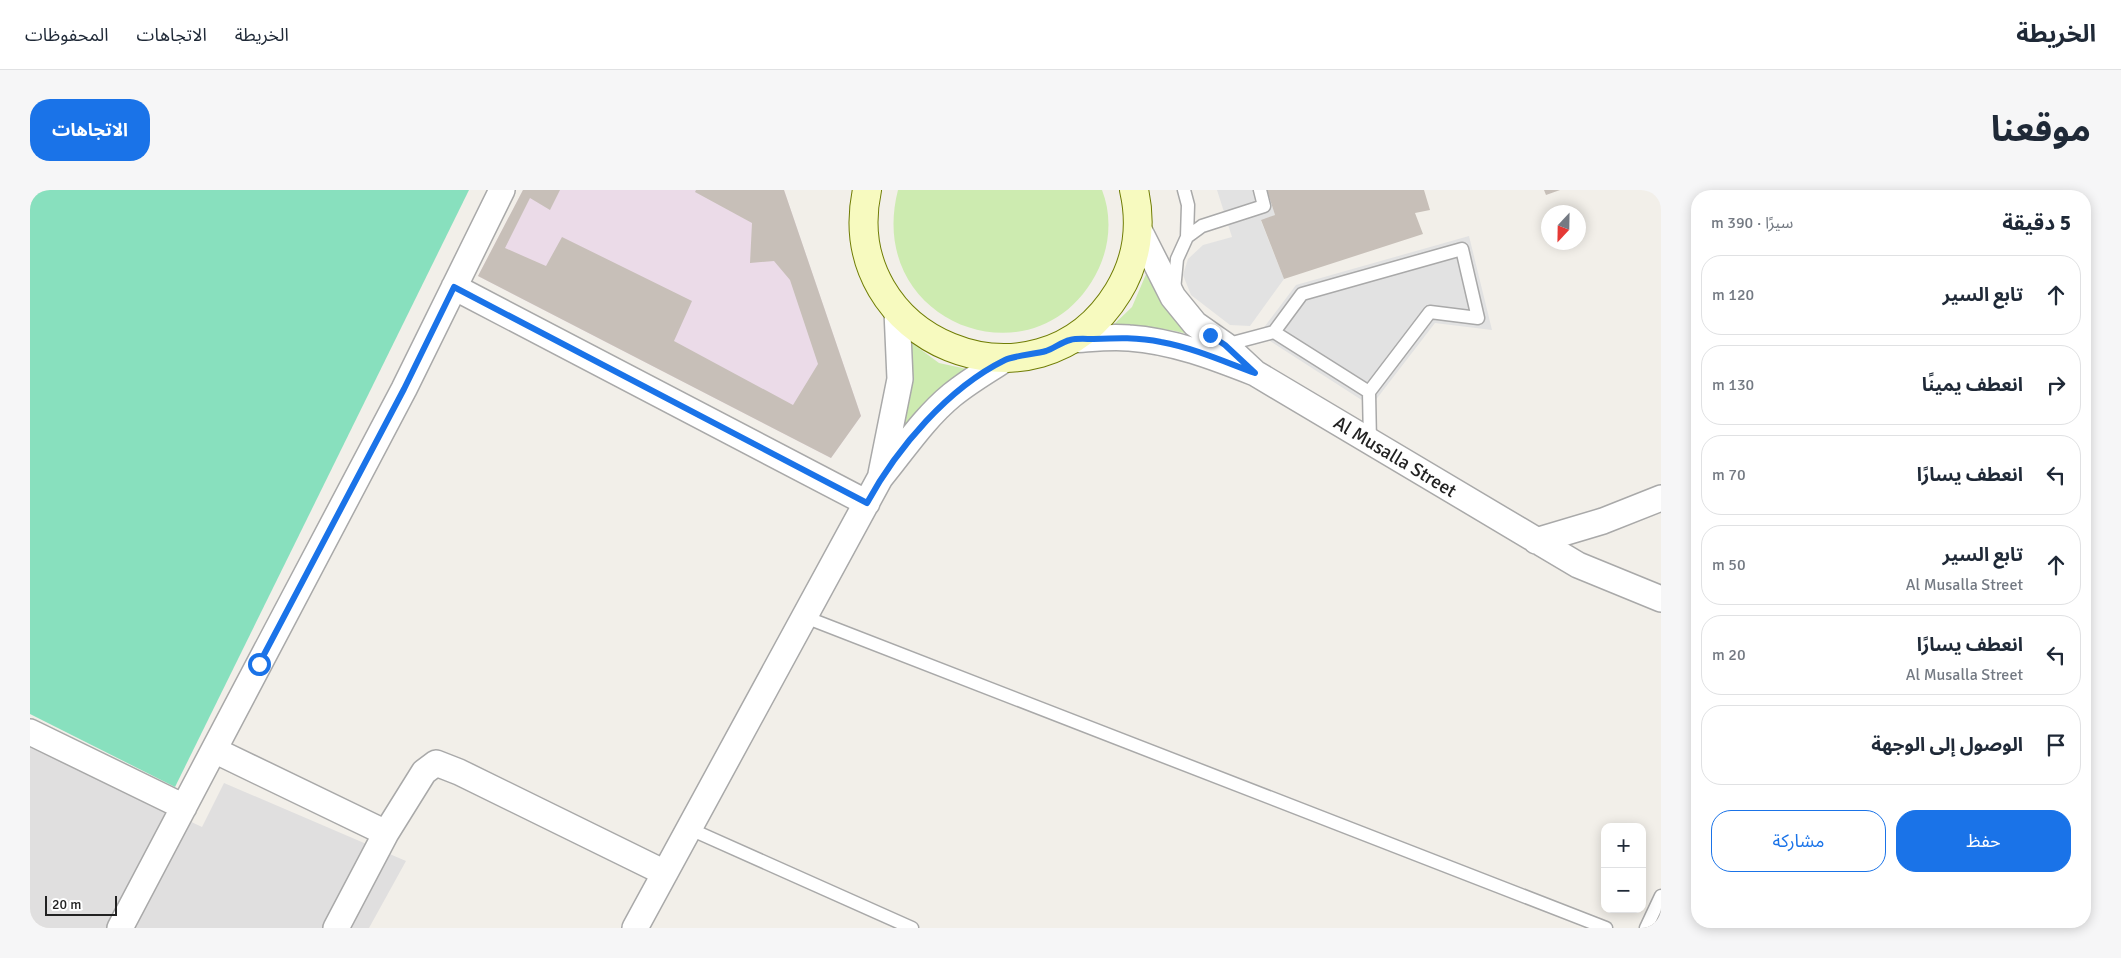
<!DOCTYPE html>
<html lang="ar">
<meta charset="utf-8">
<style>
:root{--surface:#fff;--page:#f6f6f7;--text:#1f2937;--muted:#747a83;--line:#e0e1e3;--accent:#1a73e8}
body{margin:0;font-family:Signika,"Noto Sans Arabic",sans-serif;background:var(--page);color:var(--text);direction:rtl}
.controls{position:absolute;right:15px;bottom:15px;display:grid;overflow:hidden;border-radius:10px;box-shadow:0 2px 12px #0003}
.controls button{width:45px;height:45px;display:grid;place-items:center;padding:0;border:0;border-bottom:1px solid var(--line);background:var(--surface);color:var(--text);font:25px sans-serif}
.compass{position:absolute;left:1511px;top:15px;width:45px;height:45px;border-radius:50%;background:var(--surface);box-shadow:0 2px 12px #0003;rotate:202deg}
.scale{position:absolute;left:15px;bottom:12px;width:72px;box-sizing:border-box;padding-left:5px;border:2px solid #222;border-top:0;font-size:14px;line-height:18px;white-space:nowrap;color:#222;-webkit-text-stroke:4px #fff;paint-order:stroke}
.stop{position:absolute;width:15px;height:15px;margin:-11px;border:4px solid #1a73e8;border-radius:50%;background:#fff}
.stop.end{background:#1a73e8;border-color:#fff;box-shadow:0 1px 5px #0008}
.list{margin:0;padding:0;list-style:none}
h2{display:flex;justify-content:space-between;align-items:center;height:65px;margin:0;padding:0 20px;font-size:21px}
h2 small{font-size:16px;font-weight:400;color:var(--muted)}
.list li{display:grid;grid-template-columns:32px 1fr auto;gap:15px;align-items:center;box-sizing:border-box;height:80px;margin:0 10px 10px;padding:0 10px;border:1px solid var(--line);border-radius:20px}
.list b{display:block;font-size:19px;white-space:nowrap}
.list p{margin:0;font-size:16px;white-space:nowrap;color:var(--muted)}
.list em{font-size:16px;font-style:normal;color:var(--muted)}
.actions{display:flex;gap:10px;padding:15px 20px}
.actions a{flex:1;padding:11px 0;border:1px solid var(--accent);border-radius:20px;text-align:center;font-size:18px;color:var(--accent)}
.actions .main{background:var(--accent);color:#fff}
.icon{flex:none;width:28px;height:28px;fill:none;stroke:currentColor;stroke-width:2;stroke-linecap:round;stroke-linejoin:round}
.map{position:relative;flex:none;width:1631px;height:738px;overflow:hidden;direction:ltr;border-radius:20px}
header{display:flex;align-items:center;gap:30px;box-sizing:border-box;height:70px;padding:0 25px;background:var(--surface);border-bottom:1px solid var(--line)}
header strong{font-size:24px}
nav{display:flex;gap:28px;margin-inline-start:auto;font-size:18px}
.intro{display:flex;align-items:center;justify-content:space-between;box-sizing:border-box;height:120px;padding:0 30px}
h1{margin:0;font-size:35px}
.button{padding:12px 22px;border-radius:20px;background:var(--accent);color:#fff;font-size:18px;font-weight:700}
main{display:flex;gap:30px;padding:0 30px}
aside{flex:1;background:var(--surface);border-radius:20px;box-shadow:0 2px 12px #0003}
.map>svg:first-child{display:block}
</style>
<header>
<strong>الخريطة</strong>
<nav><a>الخريطة</a><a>الاتجاهات</a><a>المحفوظات</a></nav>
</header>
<div class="intro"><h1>موقعنا</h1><a class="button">الاتجاهات</a></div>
<main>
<aside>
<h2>5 دقيقة<small>سيرًا · 390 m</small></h2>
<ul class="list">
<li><svg class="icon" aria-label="ahead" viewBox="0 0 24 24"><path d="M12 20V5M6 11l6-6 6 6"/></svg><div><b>تابع السير</b></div><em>120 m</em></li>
<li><svg class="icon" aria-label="right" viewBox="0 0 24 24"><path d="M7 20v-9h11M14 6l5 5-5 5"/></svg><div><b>انعطف يمينًا</b></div><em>130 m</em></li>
<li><svg class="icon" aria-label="left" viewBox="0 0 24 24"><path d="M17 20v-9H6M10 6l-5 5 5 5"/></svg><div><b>انعطف يسارًا</b></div><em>70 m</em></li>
<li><svg class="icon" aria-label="ahead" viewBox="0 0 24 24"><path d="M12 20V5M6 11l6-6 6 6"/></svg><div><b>تابع السير</b><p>Al Musalla Street</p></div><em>50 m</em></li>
<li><svg class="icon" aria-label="left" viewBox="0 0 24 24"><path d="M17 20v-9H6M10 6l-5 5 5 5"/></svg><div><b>انعطف يسارًا</b><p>Al Musalla Street</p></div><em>20 m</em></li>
<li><svg class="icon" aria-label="arrive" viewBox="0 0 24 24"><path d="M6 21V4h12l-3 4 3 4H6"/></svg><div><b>الوصول إلى الوجهة</b></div></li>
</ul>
<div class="actions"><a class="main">حفظ</a><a>مشاركة</a></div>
</aside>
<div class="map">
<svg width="1631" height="738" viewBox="0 0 1631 738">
<rect width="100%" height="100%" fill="#f2efe9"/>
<path fill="#e0dfdf" d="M0,556L172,637L194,593L376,671L339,738H0Z"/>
<path fill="#ebdbe8" d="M493,0H754L831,226L801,268L448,86Z"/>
<path fill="#cdebb0" d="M868,0H1072C1082,25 1080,54 1069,78C1012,200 833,136 868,0Z
M1117,82C1130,112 1141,124 1166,146C1132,137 1113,136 1078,140L1102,117Z
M875,148L909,173L946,181L893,214L872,241L879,211L880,188Z"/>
<path fill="#88e0be" d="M0,0H439L145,597L0,524Z"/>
<path fill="#e2e2e2" d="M1187,0H1237L1245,25L1231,31L1254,89L1220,136L1200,135L1161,105L1153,85L1158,69L1173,55L1202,47Z
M1439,46L1462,140L1405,133L1341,216L1229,144L1266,95Z"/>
<path fill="#c7bfb8" d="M493,0H530L520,20L500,8L475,58L516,76L532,47L662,111L644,151L763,215L788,174L760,90L744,71L720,73L722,33L665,2L666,0H754L831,226L801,268L448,86Z
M1237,0H1394L1400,20L1385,23L1393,44L1254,89L1231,30L1245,25Z
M1514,0H1530L1516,5Z"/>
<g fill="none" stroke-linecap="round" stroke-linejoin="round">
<g stroke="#a9a9a9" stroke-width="15">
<path id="lane" d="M1157,47L1172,36L1234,16L1230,0
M1144,100L1147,69L1157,47L1158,15L1154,0
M1244,142L1272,104L1432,59L1448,128L1400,122L1339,202L1340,252
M1195,155L1244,142L1339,202
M775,427L1576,738
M660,639L882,738
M1616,738L1631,706"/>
</g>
<g stroke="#a9a9a9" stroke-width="28">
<path id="street" d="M424,97L837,313
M1041,150C1060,149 1080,146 1099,148C1143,151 1184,167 1225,183L1195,155L1165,134L1143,107L1108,38
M1225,183L1548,375L1631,409
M851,284L870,189L867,121
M1506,351L1573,331L1631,308
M0,542L154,617
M184,560L356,643
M90,738L374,199L472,0
M306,738L356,643L394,582L406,573L429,582L635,683
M605,738L850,288C873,260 894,228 922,205C939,191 958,180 977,168"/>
</g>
<g stroke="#707d05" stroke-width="30">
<path id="secondary" d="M837,0C805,151 1007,234 1088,102C1107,71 1112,35 1104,0"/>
</g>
<use href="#lane" stroke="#fff" stroke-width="12"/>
<use href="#street" stroke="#fff" stroke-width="25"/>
<use href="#secondary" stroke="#f7fabf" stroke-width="28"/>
</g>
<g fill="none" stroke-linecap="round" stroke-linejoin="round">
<path stroke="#1a73e8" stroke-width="6" d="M229,474L374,199L424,97L837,313C867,258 918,198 975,170C983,166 1005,164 1016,161C1024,158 1032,152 1040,150C1047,148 1056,149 1063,149C1086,148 1108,147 1131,152C1164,158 1195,172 1225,183L1195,155L1180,145"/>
</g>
<g text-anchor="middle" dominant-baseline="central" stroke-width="4" stroke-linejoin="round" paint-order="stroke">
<g font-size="19" fill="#222" stroke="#fff">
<text transform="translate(1365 267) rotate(31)">Al Musalla Street</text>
</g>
</g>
</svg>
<div class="controls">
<button>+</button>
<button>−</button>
</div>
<svg class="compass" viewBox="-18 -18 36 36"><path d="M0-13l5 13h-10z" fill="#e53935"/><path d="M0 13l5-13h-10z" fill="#747a83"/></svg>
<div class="scale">20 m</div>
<div class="stop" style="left:229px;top:474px"></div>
<div class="stop end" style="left:1180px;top:145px"></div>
</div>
</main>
